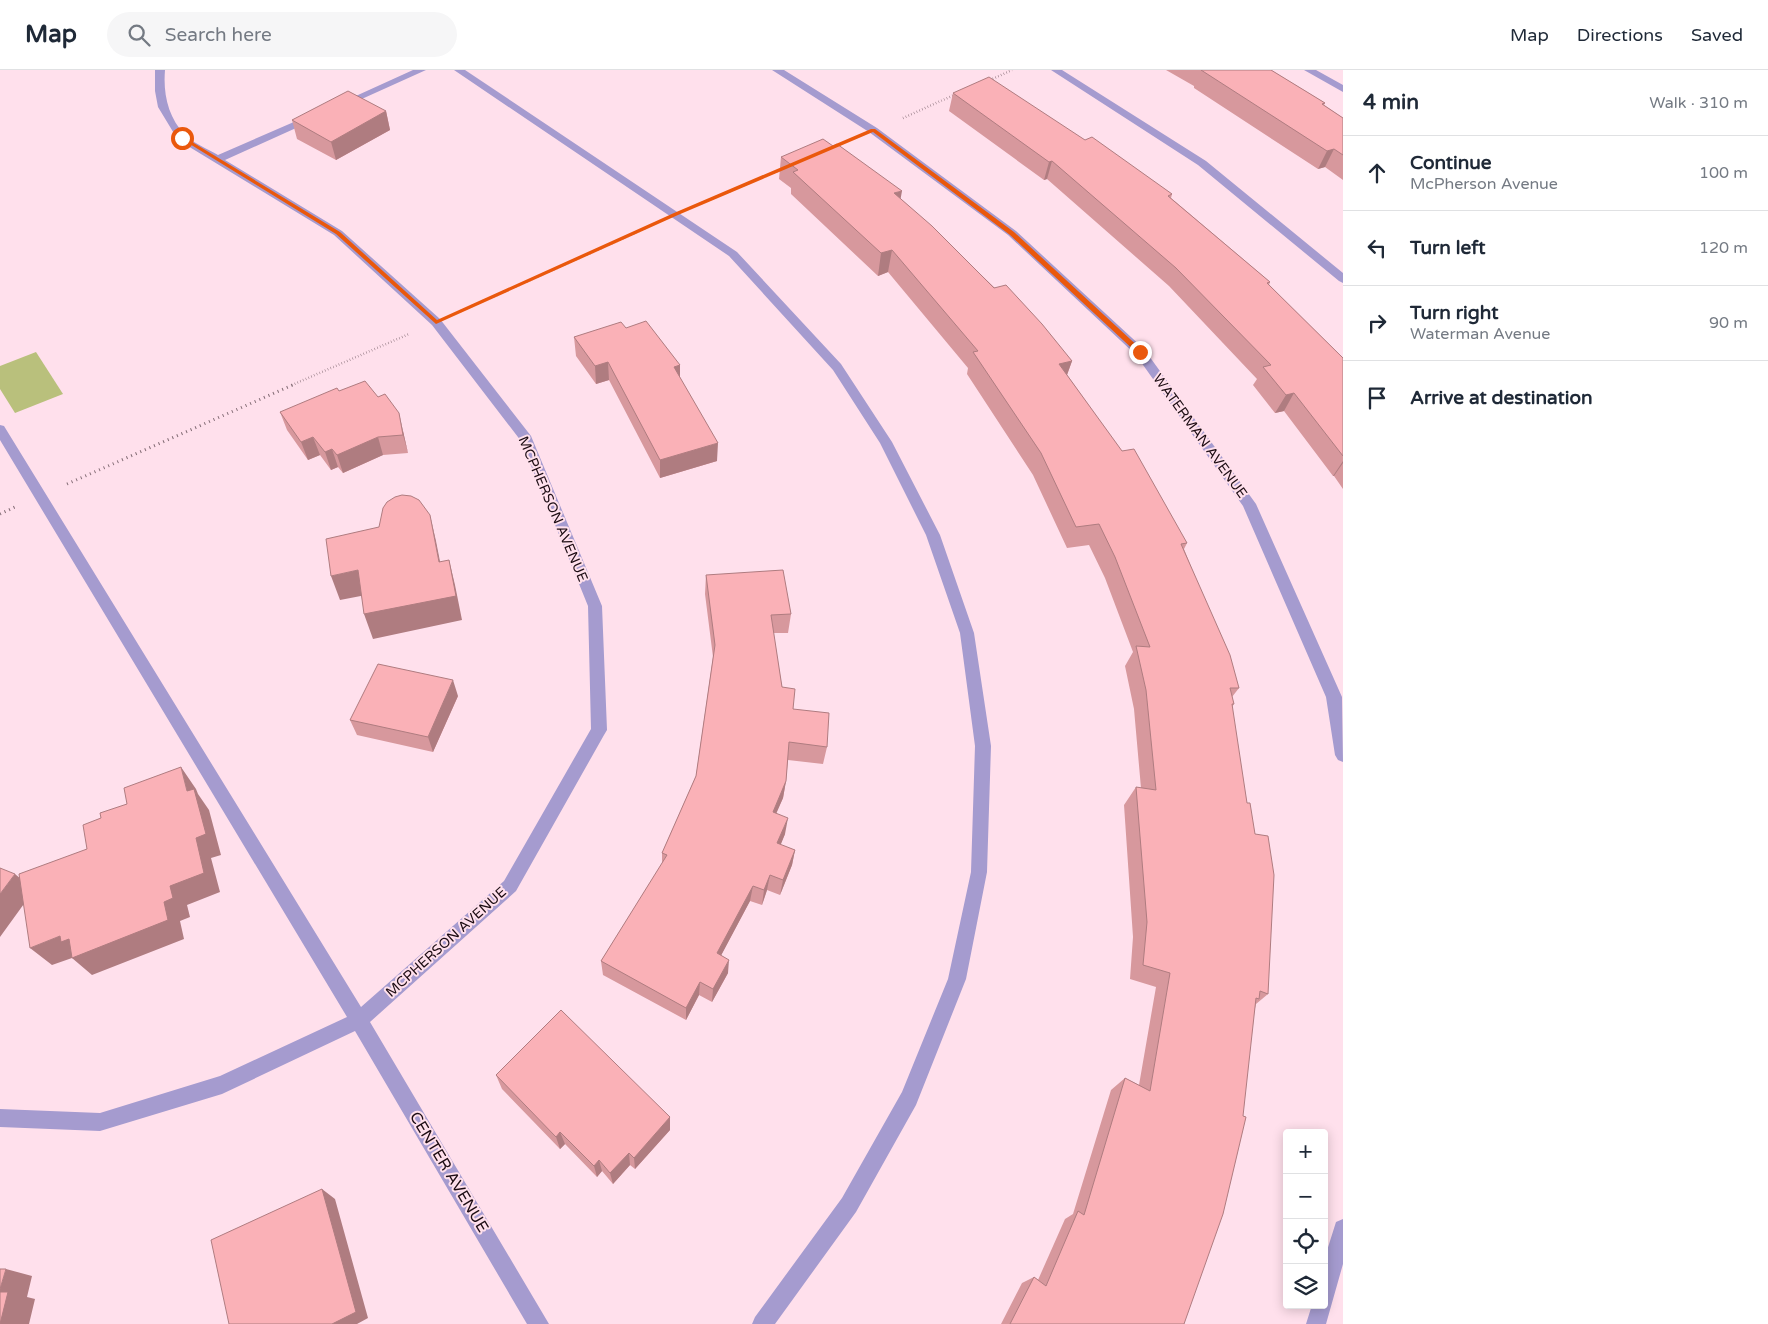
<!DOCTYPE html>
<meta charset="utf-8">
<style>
:root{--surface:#fff;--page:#f6f6f7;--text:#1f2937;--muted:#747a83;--line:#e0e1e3}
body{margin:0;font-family:"Varela Round",sans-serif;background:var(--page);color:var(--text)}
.controls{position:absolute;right:15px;bottom:15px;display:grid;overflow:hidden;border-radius:5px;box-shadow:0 2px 12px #0003}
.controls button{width:45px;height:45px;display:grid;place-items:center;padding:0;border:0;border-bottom:1px solid var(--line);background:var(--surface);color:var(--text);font:25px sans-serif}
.stop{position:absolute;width:15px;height:15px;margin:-11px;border:4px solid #ea580c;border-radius:50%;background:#fff}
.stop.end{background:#ea580c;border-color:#fff;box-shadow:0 1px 5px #0008}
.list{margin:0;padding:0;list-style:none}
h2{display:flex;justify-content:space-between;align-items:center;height:65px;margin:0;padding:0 20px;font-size:21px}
h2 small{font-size:16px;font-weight:400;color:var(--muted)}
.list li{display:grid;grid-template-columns:32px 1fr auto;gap:15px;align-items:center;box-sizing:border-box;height:75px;padding:0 20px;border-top:1px solid var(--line)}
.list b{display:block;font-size:19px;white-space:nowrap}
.list p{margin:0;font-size:16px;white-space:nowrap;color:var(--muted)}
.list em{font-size:16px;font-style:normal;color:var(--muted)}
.icon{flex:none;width:28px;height:28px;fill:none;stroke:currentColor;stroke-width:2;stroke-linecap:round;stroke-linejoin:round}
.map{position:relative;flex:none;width:1343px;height:1254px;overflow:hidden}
header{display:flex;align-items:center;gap:30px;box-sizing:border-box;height:70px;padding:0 25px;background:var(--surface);border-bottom:1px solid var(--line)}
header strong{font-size:24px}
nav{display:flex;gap:28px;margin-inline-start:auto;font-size:18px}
.search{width:350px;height:45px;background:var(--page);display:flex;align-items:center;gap:12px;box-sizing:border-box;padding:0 18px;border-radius:28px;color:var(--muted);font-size:19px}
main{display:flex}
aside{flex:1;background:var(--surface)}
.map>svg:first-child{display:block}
</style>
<header>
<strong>Map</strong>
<div class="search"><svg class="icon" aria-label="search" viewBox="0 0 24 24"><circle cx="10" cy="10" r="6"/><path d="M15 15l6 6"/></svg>Search here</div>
<nav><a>Map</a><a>Directions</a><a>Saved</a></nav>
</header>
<main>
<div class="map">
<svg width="1343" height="1254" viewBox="0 0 1343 1254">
<rect width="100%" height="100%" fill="#ffe0ec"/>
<path fill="#b9c07c" d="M36,282L63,324L15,343L0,319V296Z"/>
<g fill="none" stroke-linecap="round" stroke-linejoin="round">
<path stroke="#836c75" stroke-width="2.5" stroke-dasharray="0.5 2.5" stroke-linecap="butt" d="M990,10L1012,0
M903,48L954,25
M702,133L782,99
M461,241L646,158
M292,315L409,264"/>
<path stroke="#836c75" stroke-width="3" stroke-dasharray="1 4" stroke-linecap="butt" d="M67,414L295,314
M0,444L15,437"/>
<path fill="#a59bcf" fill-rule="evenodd" d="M155,0H165C163,24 168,47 185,65C193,73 208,79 218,85L310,45H316V49L225,90L342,161L440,249L531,366L602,536L607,660L604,665L516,821L370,952L549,1254H527L355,961L222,1024L100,1061L0,1057V1039L100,1043L220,1006L347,947L0,370V355L4,356L361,937L504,811L591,659L588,536L521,371L432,255L334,165L178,70L158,37L155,21Z
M413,0H426L344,37L341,38L336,35Z
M454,0H465L737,182L841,294L892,372L940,465L974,563L991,676L987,802L966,909L916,1035L856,1142L775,1254H752L755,1247L842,1128L902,1022L948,909L971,802L975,676L960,563L926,465L880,373L833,300L729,186Z
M772,0H784L877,58L1016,161L1144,279L1256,434L1342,627L1343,692L1338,690L1335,685L1326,627L1243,436L1136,285L1008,165L869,62Z
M1051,0H1062L1206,91L1343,203V213L1339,211L1198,95Z
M1304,0H1316L1343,15V22Z
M1343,1149V1194L1326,1254H1306L1312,1235H1324V1190L1336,1152Z"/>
</g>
<path fill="#d7989d" d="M1166,0H1271L1325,33L1324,35L1343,48V110L1325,97L1318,99L1194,18V16Z
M953,23L1085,70L1172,124L1171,128L1270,212L1269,215L1343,288V419L1334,406H1333L1284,341L1275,343L1253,315L1257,309L1169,216L1047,109L1044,110L949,41Z
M386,41L390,60L336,90L297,69L292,50Z
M781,87L900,128L1072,291L1067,305L1187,473L1184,479L1239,618L1232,627L1234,634L1232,637L1268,924L1256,934L1184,1254H1001L1022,1213L1034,1207L1038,1210L1065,1149L1073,1144L1111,1020L1125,1008L1139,1015L1156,917L1130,909L1133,867L1124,735L1136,717L1141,718L1134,639L1125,596L1133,582L1105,508L1089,475L1067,478L1033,405L967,304L968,298L888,202L878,206L791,124V118L779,109Z
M626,258L680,295V308L717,391L660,408L609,310L596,314L576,286L574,267Z
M280,342L403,361L408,383L383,385L343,403L338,397L331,400L320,385L308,390L287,360Z
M706,505L791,544L788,563H773L782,617L793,639L827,677L823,694L788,690L786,711L783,728L776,743L785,764L780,775L795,780L792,795L780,825L767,820L762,835L750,831L721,885L728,903L712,932L699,925L686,950L603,905L601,891L662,794V783L696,706L713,587L705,524Z
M458,626L433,682L357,665L350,650Z
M496,1005L670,1047V1060L635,1099L630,1095L613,1114L602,1101L597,1107L565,1074L560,1079L502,1019Z"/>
<path fill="#af7c80" d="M386,41L390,60L336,90L331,72Z
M1334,79L1325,97L1318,99L1327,81Z
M1052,91L1047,109L1044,110L1049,92Z
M902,121L898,143L894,123Z
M892,180L888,202L878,206L881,183Z
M1072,291L1064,313L1059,294Z
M608,292L609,310L596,314L595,296Z
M680,295V313L674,297Z
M1294,323L1284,341L1275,343L1286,325Z
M399,343L403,361L408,383L403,365Z
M313,367L320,385L308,390L301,372Z
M378,367L383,385L343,403L337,385Z
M718,373L717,391L660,408V390Z
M332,379L338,397L331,400L325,382Z
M1343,391V393L1334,406H1333Z
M430,445L436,471L445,517L439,492Z
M449,490L455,515L462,550L373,569L364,544Z
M358,500L366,525L340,530L331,506Z
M453,610L458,626L433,682L428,667Z
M181,697L196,719L198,724L209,740L221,785L211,788L220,822L187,835L190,847L180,851L184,869L92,905L72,888L52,895L30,878L60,866L164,832L170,816L196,768L187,721Z
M786,711L783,728L770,758L773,742Z
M788,748L785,764L775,789L777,773Z
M795,780L792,795L780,825L783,810Z
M15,804L34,820L0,867V824Z
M770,805L767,820L762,835L764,820Z
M753,816L750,831L715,897L717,883Z
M729,890L728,903L712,932L713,919Z
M700,912L699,925L686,950V938Z
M670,1047V1060L635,1099L634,1088Z
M560,1062L565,1074L560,1079L556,1067Z
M629,1083L630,1095L613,1114L610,1103Z
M599,1090L602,1101L597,1107L594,1096Z
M322,1119L335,1129L368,1248L357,1254H332Z
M6,1199L32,1206L27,1227L35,1229L29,1254H0V1219Z"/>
<path fill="#fab1b7" stroke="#af7c80" d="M1201,0H1271L1325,33L1322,34L1343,48V85L1334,79L1327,81Z
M989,7L1085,70L1092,67L1172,124L1168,126L1270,212L1267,213L1343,288V386L1294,323L1286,325L1263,297L1271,295L1176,198L1052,91L1049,92L953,23Z
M348,21L386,41L331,72L292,50Z
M823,69L833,76L837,74L902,121L894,123L932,156L994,218L1006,215L1042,254L1072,291L1059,294L1122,381L1134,379L1187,473L1181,474L1230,585L1239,618H1230L1234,634H1232L1247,733H1250L1255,764L1268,766L1274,805L1268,924L1260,921L1259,929L1256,928L1243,1046L1246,1047L1223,1144L1184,1254H1010L1034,1207L1046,1216L1078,1141L1084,1145L1125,1008L1150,1021L1170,903L1143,895L1147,852L1136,717L1156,720L1146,620L1136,576L1150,577L1115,487L1099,454L1076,457L1041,383L973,282L978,281L892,180L881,183L793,102L798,100L781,87Z
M646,251L680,295L674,297L718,373L660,390L608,292L595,296L574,267L621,252L626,258Z
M365,311L378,327L385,324L399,343L403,365L378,367L337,385L332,379L325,382L313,367L301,372L280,342L337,318L339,321Z
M402,425L411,426L419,430L430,445L439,492L449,490L456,526L364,544L358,500L331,506L326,469L379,457L383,438L387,432L395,427Z
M783,500L791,544L771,545L782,617L795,619L793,639L829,643L827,677L789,672L786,711L773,742L788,748L777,773L795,780L783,810L770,805L764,820L753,816L717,883L729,890L713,919L700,912L686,938L601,891L667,785L662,783L696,706L715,575L706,505Z
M378,594L453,610L428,667L350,650Z
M181,697L187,721L194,719L206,764L196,768L204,803L170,816L173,828L164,832L168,850L72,888L69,869L61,872L60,866L30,878L19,804L87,779L83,755L101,748L100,743L127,734L124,718Z
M0,798L15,804L0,824Z
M561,940L670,1047L634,1088L629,1083L610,1103L599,1090L594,1096L560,1062L556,1067L496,1005Z
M322,1119L356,1242L332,1254H229L211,1170Z
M0,1199H6L0,1219Z
M0,1222H8L0,1254Z"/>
<path fill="#ea580c" d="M871,59H875L1014,162L1142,280V284H1138L1010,165L873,62L678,145L436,254L336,164L180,68L184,67L340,162L437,250L674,143Z"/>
<g text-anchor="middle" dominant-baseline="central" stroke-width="4" stroke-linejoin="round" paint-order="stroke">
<g font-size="14" fill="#1c0c13" stroke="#ffe0ec">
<text transform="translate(1200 366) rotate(54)">WATERMAN AVENUE</text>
<text transform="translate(553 439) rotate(67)">MCPHERSON AVENUE</text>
<text transform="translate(446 872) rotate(-42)">MCPHERSON AVENUE</text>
</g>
<g font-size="16" fill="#1c0c13" stroke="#ffe0ec">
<text transform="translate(449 1102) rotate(59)">CENTER AVENUE</text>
</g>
</g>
</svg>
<div class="controls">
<button>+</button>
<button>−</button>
<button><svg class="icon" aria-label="locate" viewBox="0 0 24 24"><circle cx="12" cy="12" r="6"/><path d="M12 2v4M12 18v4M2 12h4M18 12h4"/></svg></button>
<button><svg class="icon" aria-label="layers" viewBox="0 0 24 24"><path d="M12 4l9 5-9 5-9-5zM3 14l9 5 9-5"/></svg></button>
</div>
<div class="stop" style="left:182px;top:68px"></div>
<div class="stop end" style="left:1140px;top:282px"></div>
</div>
<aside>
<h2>4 min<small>Walk · 310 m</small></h2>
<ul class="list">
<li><svg class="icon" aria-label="ahead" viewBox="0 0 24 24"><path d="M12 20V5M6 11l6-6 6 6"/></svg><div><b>Continue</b><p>McPherson Avenue</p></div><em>100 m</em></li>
<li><svg class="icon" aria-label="left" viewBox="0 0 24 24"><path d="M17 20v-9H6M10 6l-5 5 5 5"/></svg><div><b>Turn left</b></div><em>120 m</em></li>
<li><svg class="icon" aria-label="right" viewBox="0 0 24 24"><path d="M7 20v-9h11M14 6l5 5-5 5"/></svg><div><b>Turn right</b><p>Waterman Avenue</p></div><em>90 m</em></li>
<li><svg class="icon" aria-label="arrive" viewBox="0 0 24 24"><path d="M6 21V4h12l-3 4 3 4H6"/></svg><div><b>Arrive at destination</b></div></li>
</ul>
</aside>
</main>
